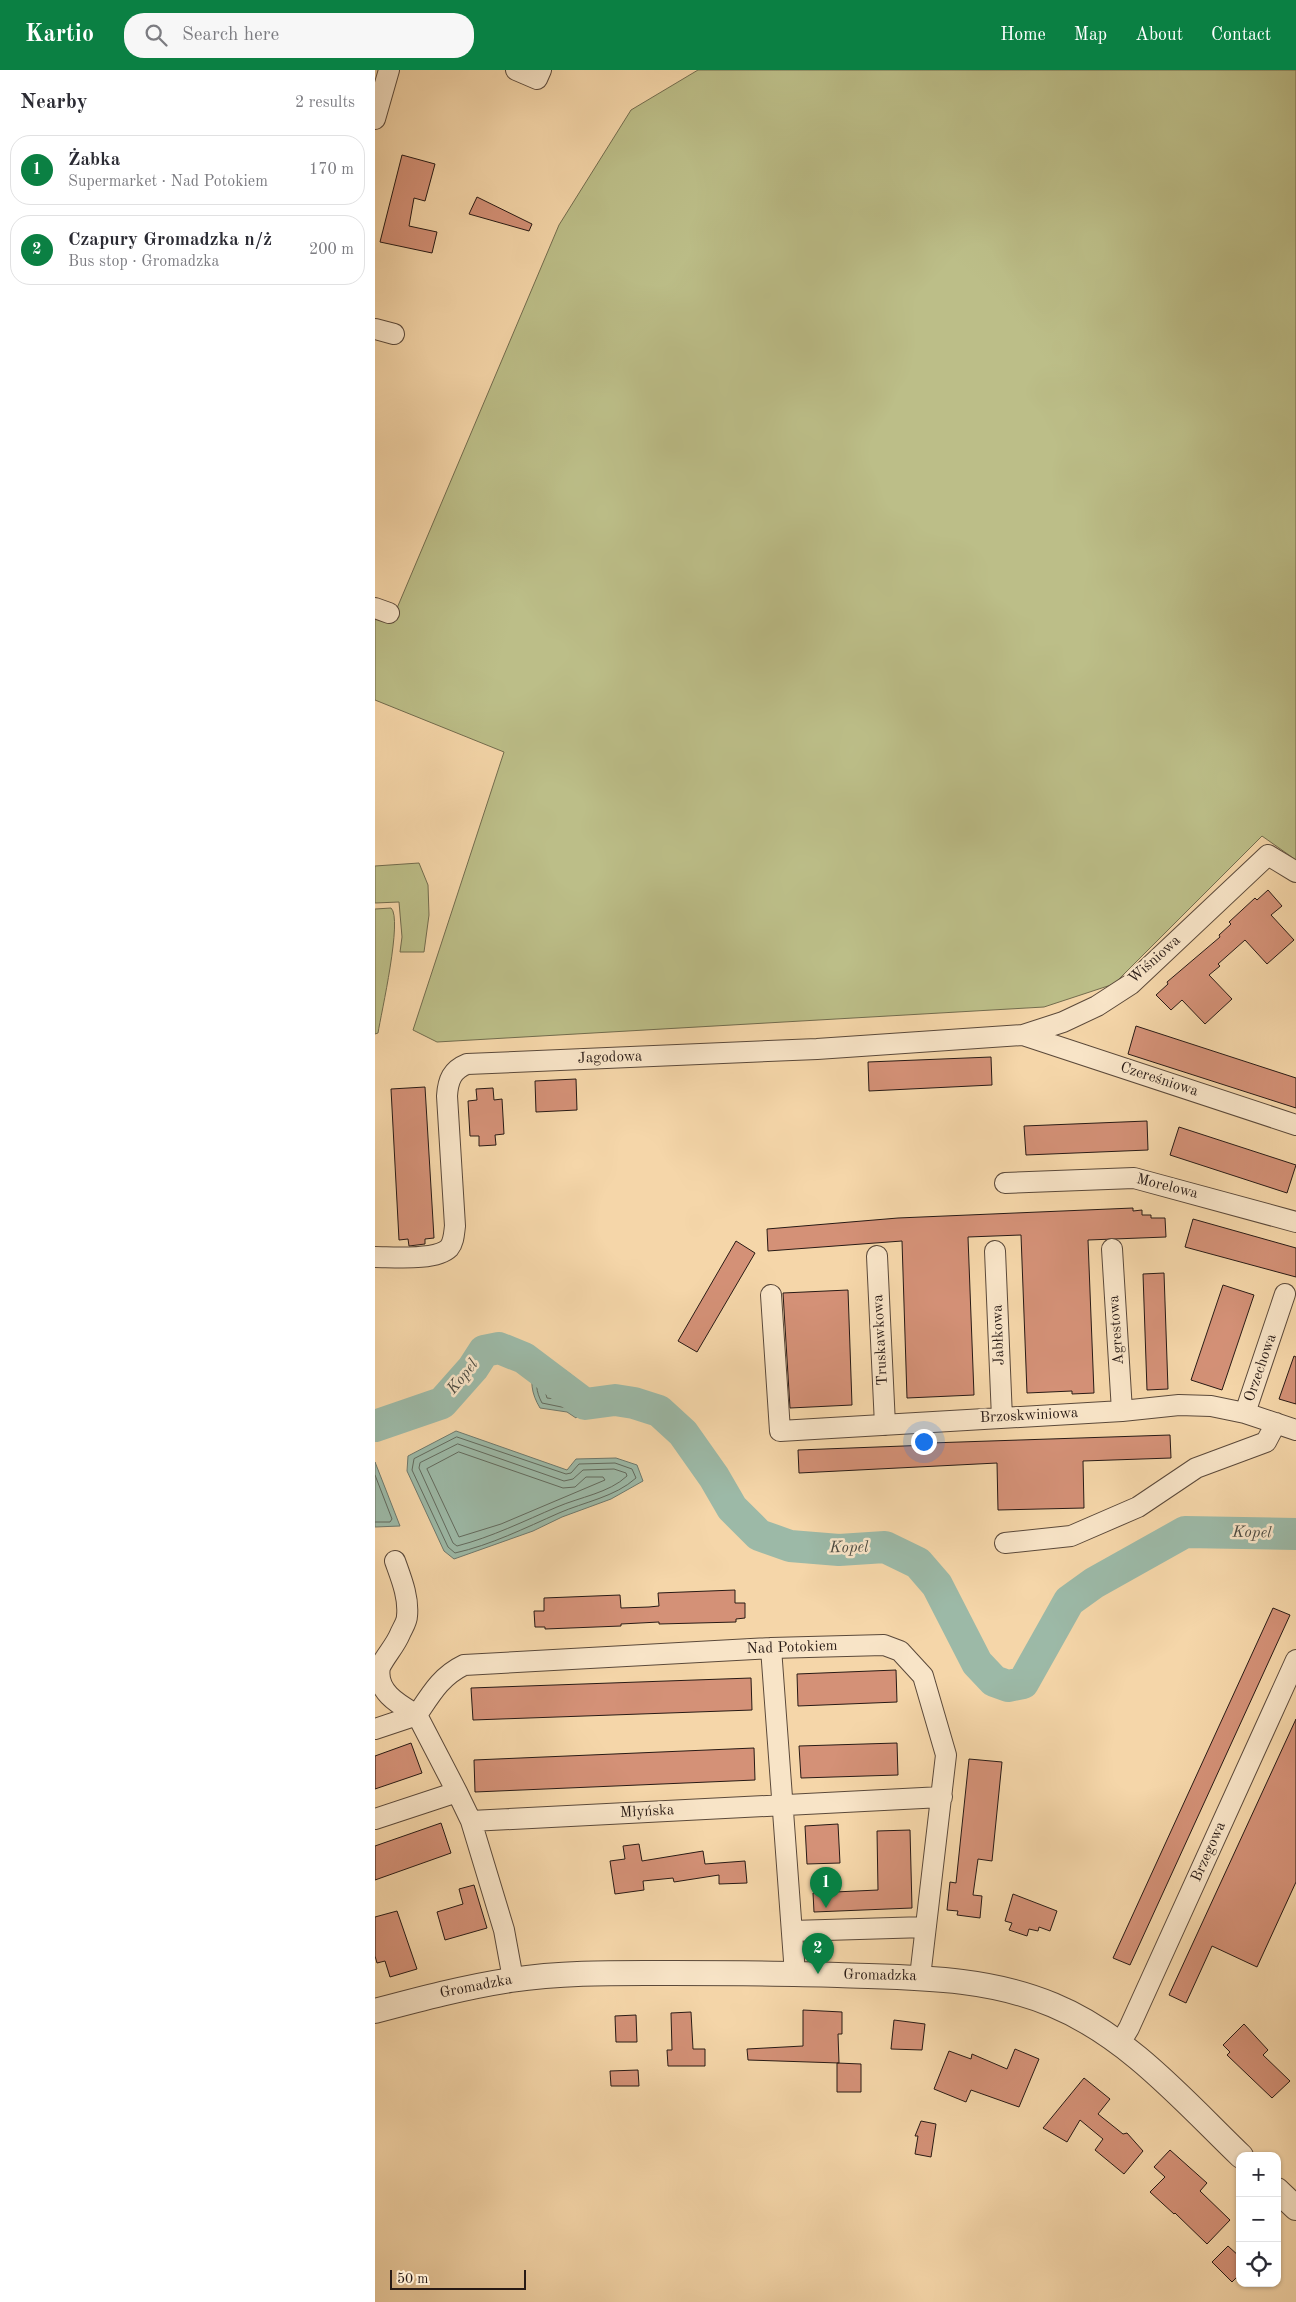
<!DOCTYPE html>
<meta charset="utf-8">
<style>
:root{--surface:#fff;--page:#f7f7f7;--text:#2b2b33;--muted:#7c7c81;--line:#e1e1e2;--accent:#0b8043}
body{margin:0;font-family:"Old Standard TT",serif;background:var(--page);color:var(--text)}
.controls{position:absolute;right:15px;bottom:15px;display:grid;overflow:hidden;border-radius:10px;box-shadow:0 1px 4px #0004}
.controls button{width:45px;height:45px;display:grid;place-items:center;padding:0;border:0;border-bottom:1px solid var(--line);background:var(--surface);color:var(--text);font:25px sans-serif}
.scale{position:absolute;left:15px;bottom:12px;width:136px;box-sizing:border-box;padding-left:5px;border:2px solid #281a15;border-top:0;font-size:14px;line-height:18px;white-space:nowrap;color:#281a15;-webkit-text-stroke:4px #f8e4c7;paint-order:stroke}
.you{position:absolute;left:548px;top:1371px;width:18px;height:18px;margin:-12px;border:4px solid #fff;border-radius:50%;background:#1a73e8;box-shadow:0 0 0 8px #1a73e833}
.badge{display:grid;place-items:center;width:32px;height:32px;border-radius:50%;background:var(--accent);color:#fff;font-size:16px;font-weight:700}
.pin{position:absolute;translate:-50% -41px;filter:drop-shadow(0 1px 2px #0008)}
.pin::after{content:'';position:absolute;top:26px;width:18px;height:15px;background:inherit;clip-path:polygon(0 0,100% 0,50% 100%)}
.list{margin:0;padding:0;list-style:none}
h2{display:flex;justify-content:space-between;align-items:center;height:65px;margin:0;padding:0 20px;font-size:21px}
h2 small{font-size:16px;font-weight:400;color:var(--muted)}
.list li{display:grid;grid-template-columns:32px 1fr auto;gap:15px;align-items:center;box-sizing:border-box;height:70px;margin:0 10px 10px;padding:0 10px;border:1px solid var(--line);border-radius:20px}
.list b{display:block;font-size:19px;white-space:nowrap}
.list p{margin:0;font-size:16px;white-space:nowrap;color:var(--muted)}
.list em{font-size:16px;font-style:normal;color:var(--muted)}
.icon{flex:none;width:28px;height:28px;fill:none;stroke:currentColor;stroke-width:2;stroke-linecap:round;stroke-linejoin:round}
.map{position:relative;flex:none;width:921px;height:2232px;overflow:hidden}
header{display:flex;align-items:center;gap:30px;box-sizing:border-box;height:70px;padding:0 25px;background:var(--accent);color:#fff}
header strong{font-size:24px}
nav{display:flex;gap:28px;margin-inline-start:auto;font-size:18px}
.search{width:350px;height:45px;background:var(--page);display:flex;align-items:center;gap:12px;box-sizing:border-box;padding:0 18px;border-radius:20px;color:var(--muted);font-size:19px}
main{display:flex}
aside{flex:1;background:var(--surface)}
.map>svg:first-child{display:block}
</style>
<header>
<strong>Kartio</strong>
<div class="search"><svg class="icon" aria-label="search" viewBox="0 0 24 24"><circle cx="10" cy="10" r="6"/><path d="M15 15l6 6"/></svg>Search here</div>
<nav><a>Home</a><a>Map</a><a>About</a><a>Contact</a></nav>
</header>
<main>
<aside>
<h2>Nearby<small>2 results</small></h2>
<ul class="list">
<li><span class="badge">1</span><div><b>Żabka</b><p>Supermarket · Nad Potokiem</p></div><em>170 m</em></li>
<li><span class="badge">2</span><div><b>Czapury Gromadzka n/ż</b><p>Bus stop · Gromadzka</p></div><em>200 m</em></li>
</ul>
</aside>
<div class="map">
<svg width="921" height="2232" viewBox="0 0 921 2232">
<rect width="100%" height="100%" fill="#f5d6a9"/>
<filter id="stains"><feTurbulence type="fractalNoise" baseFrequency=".004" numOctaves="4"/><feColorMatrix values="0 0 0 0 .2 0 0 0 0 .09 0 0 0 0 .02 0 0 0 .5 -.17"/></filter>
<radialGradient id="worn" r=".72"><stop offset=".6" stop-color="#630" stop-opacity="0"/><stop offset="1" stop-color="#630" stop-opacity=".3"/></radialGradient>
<path fill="#bcbe88" stroke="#726c4e" d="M323,0H921V790L887,766L739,914L669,937L62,972L38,960L129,682L0,630V545L17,550L184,155L256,40Z
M44,793L53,815L54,845L49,882H25L27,867L24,832L0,833V796Z
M16,838C28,848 6,944 3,963L0,964V839Z"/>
<path fill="#9cb9a7" stroke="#6e796d" d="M171,1291C190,1297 205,1311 219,1326L201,1348L192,1342L165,1338C156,1323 155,1311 159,1295Z
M81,1361L192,1400L201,1389L241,1388L262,1395L268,1411L236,1429L187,1447L158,1461L79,1489L69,1481L32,1401L33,1386Z
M0,1392L25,1456L0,1457Z"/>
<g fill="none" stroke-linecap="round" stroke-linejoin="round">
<path stroke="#626a5e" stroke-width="1" d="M171,1296L182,1300L211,1324L201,1340L167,1333C161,1322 160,1311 163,1299Z
M170,1303C181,1305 197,1316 202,1326L199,1331L172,1328L167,1310Z
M82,1367L191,1404L196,1403L204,1394L240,1393L257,1399L261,1408C240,1427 209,1432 184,1443C150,1458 116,1475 80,1483L73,1477L37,1400L39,1389Z
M83,1374L189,1411L198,1409L208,1400L239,1399L251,1403L252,1406C234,1423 205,1427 182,1437C149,1451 117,1467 82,1476L78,1473L44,1398L45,1393Z
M84,1382L188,1418L200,1417L211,1407H228L230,1410L126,1454L84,1467L52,1399Z
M0,1405L17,1449L15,1452H0"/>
<path stroke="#9cb9a7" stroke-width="32" d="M0,1356L67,1333L98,1298L109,1281L124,1278L149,1288L210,1334L240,1330L259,1333L284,1341L308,1363L339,1407L357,1438L384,1465L415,1476L464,1480L510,1477L543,1493L562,1515L602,1593L619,1611L633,1616L648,1613L694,1531L719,1513L810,1462L921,1464"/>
</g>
<path fill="#d49177" stroke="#281a15" d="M27,85L60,94L50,131L39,128L34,156L62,162L57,183L5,172Z
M102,127L157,154L154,161L94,144Z
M893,820L907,836L896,845L919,870L892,894L870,870L843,894L845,896L834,905L857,929L830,954L807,930L796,940L781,925L793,914L792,912L845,867L844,865L856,854L854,852L880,828L882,830Z
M761,956L921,1008V1038L753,984Z
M616,987L617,1015L494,1021L493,992Z
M201,1009L202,1040L161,1042L160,1011Z
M50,1017L59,1168L50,1169V1174L34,1176L33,1169L24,1170L16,1019Z
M118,1018L119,1030L127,1029L129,1064L120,1065L121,1075L104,1076V1066H95L93,1031L102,1030L101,1019Z
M772,1051L773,1080L651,1085L649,1056Z
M804,1057L921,1095L912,1123L795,1085Z
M758,1138V1141L767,1140V1145H776V1148H790L791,1167L713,1170L719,1323L697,1324V1321L652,1323L646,1165L593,1167L599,1325L532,1328L527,1171L393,1181L392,1159L523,1148Z
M818,1149L921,1178V1207L810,1177Z
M361,1171L380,1183L322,1282L303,1271Z
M789,1203L793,1319L772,1320L768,1204Z
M848,1215L879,1225L847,1320L816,1310Z
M473,1220L477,1335L415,1338L408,1223Z
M919,1286L921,1287V1334L904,1329Z
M795,1365L796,1388L708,1391L709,1438L623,1440L622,1393L424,1403L423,1380L555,1375V1373Z
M360,1520V1533H370V1548L361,1549V1552L284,1554V1552L246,1554V1556L170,1559V1557H160L159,1541H169V1528L245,1525L246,1538L274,1537L284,1536L283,1523Z
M898,1538L915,1545L755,1895L738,1888Z
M521,1600L522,1632L423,1636L422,1604Z
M376,1608L377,1640L98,1650L96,1618Z
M921,1649V1812L882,1897L837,1876L811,1933L794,1925Z
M36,1673L47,1703L0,1719V1686Z
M522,1673L523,1705L426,1708L424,1676Z
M379,1678L380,1710L100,1722L99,1690Z
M594,1689L627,1692L617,1791L603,1789L598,1825L607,1826L605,1848L582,1845L583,1841L572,1840L575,1812L581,1813Z
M66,1753L76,1783L0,1810V1776Z
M463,1754L465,1793L432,1794L430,1756Z
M535,1760L537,1838L439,1842L438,1823L503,1820L502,1761Z
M264,1774L267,1791L328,1781L330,1794L370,1791L372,1813L344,1814V1805L299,1812L298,1808L268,1811L269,1820L240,1824L235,1791L250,1789L248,1776Z
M99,1815L112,1858L70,1870L62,1842L88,1834L84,1819Z
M638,1824L682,1841L675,1861L664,1857L663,1861L654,1859L652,1866L634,1860L637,1853L630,1851Z
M22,1841L42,1899L15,1907L10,1891L2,1893L0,1886V1847Z
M428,1940L467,1942V1964H463L464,1993L373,1990L372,1979L428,1976Z
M316,1942L318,1979H330V1996H293L292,1980H297L296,1943Z
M261,1945L262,1972H241L240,1946Z
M519,1950L550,1954L547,1980L516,1979Z
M869,1954L893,1980L888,1985L915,2011L897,2028L852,1985L855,1982L848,1975Z
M640,1979L664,1989L644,2037L596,2020L591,2032L559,2019L574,1981L596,1989L597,1984L632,1999Z
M462,1993L486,1994V2022H462Z
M263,2000L264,2016H236L235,2001Z
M709,2008L735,2029L723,2044L748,2064L752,2063L768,2081L749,2104L720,2080L728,2069L705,2050L692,2072L668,2058Z
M546,2051L561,2054L556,2087L540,2084L543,2066H540Z
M795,2080L832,2113L825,2121L855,2150L832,2174L800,2143L799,2144L775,2122L790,2107L779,2097Z
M853,2176L865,2187V2204L857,2212L837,2192Z"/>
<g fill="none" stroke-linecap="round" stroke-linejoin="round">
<g stroke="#5b493a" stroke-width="22">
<path id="minor" d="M141,0L162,9L166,0
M0,49L14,0
M0,259L19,264
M0,538L14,543
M648,965L921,1055
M630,1113L759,1108L921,1152
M737,1179L747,1341
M620,1181L627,1348
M502,1186L510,1355
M0,1187C18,1187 61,1191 74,1178C79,1172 79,1163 80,1156L72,1026C73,1010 77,1000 92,994L442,979L648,965L688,952L722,936L756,914L893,785L921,802
M396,1225L405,1361L747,1341L804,1335L836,1336L870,1343L921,1360
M870,1343L910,1224
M630,1473L696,1466L763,1437L821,1398L891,1372L901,1353
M20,1491C26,1508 34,1527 32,1546C32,1552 27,1559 25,1564C20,1576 11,1585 5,1597C0,1622 25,1635 42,1645
M396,1578L420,1904
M0,1659L42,1645
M82,1722L42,1645C56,1624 66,1606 89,1595L396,1578L509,1575L525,1581L548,1606L571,1685L545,1907
M0,1749L82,1722L96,1751L567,1727
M96,1751L129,1860L138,1909
M417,1861L551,1857
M745,1973L754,1958L921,1590"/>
</g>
<g stroke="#5b493a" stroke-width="26">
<path id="tertiary" d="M0,1941C45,1929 90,1917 136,1910C189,1902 242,1903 295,1903C351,1903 407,1903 463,1905C536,1908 609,1906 678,1935C753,1966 809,2031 866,2086
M902,2120L921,2138"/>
</g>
<use href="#minor" stroke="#f8e4c7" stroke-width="20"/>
<use href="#tertiary" stroke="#f8e4c7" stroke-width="24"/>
</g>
<g text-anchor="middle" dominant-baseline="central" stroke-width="5" stroke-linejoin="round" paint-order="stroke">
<g font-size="15" fill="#281a15" stroke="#f8e4c7">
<text transform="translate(780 890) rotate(-42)">Wiśniowa</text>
<text transform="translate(235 988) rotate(-2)">Jagodowa</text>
<text transform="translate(784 1010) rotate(18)">Czereśniowa</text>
<text transform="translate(792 1117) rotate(14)">Morelowa</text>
<text transform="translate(742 1260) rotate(-94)">Agrestowa</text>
<text transform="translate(624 1265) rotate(-92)">Jabłkowa</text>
<text transform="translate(506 1270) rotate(-93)">Truskawkowa</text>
<text transform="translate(886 1298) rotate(-71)">Orzechowa</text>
<text transform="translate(654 1346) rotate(-3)">Brzoskwiniowa</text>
<text transform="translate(417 1578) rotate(-2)">Nad Potokiem</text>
<text transform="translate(272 1742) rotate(-3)">Młyńska</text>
<text transform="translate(834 1782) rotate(-66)">Brzegowa</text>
<text transform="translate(505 1906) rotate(1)">Gromadzka</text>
<text transform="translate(101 1917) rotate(-11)">Gromadzka</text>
</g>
<g font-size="16" font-style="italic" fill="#4b4a41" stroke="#f8e4c7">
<text transform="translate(88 1307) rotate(-51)">Kopel</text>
<text transform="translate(877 1463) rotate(1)">Kopel</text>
<text transform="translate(474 1478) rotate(-1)">Kopel</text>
</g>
</g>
<rect width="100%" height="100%" filter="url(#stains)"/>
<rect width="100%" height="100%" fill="url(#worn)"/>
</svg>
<div class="controls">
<button>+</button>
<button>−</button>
<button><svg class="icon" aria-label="locate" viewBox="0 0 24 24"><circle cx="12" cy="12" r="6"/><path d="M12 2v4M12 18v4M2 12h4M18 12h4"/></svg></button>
</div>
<div class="scale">50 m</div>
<div class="you"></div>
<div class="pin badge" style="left:451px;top:1838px">1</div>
<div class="pin badge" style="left:443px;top:1904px">2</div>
</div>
</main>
